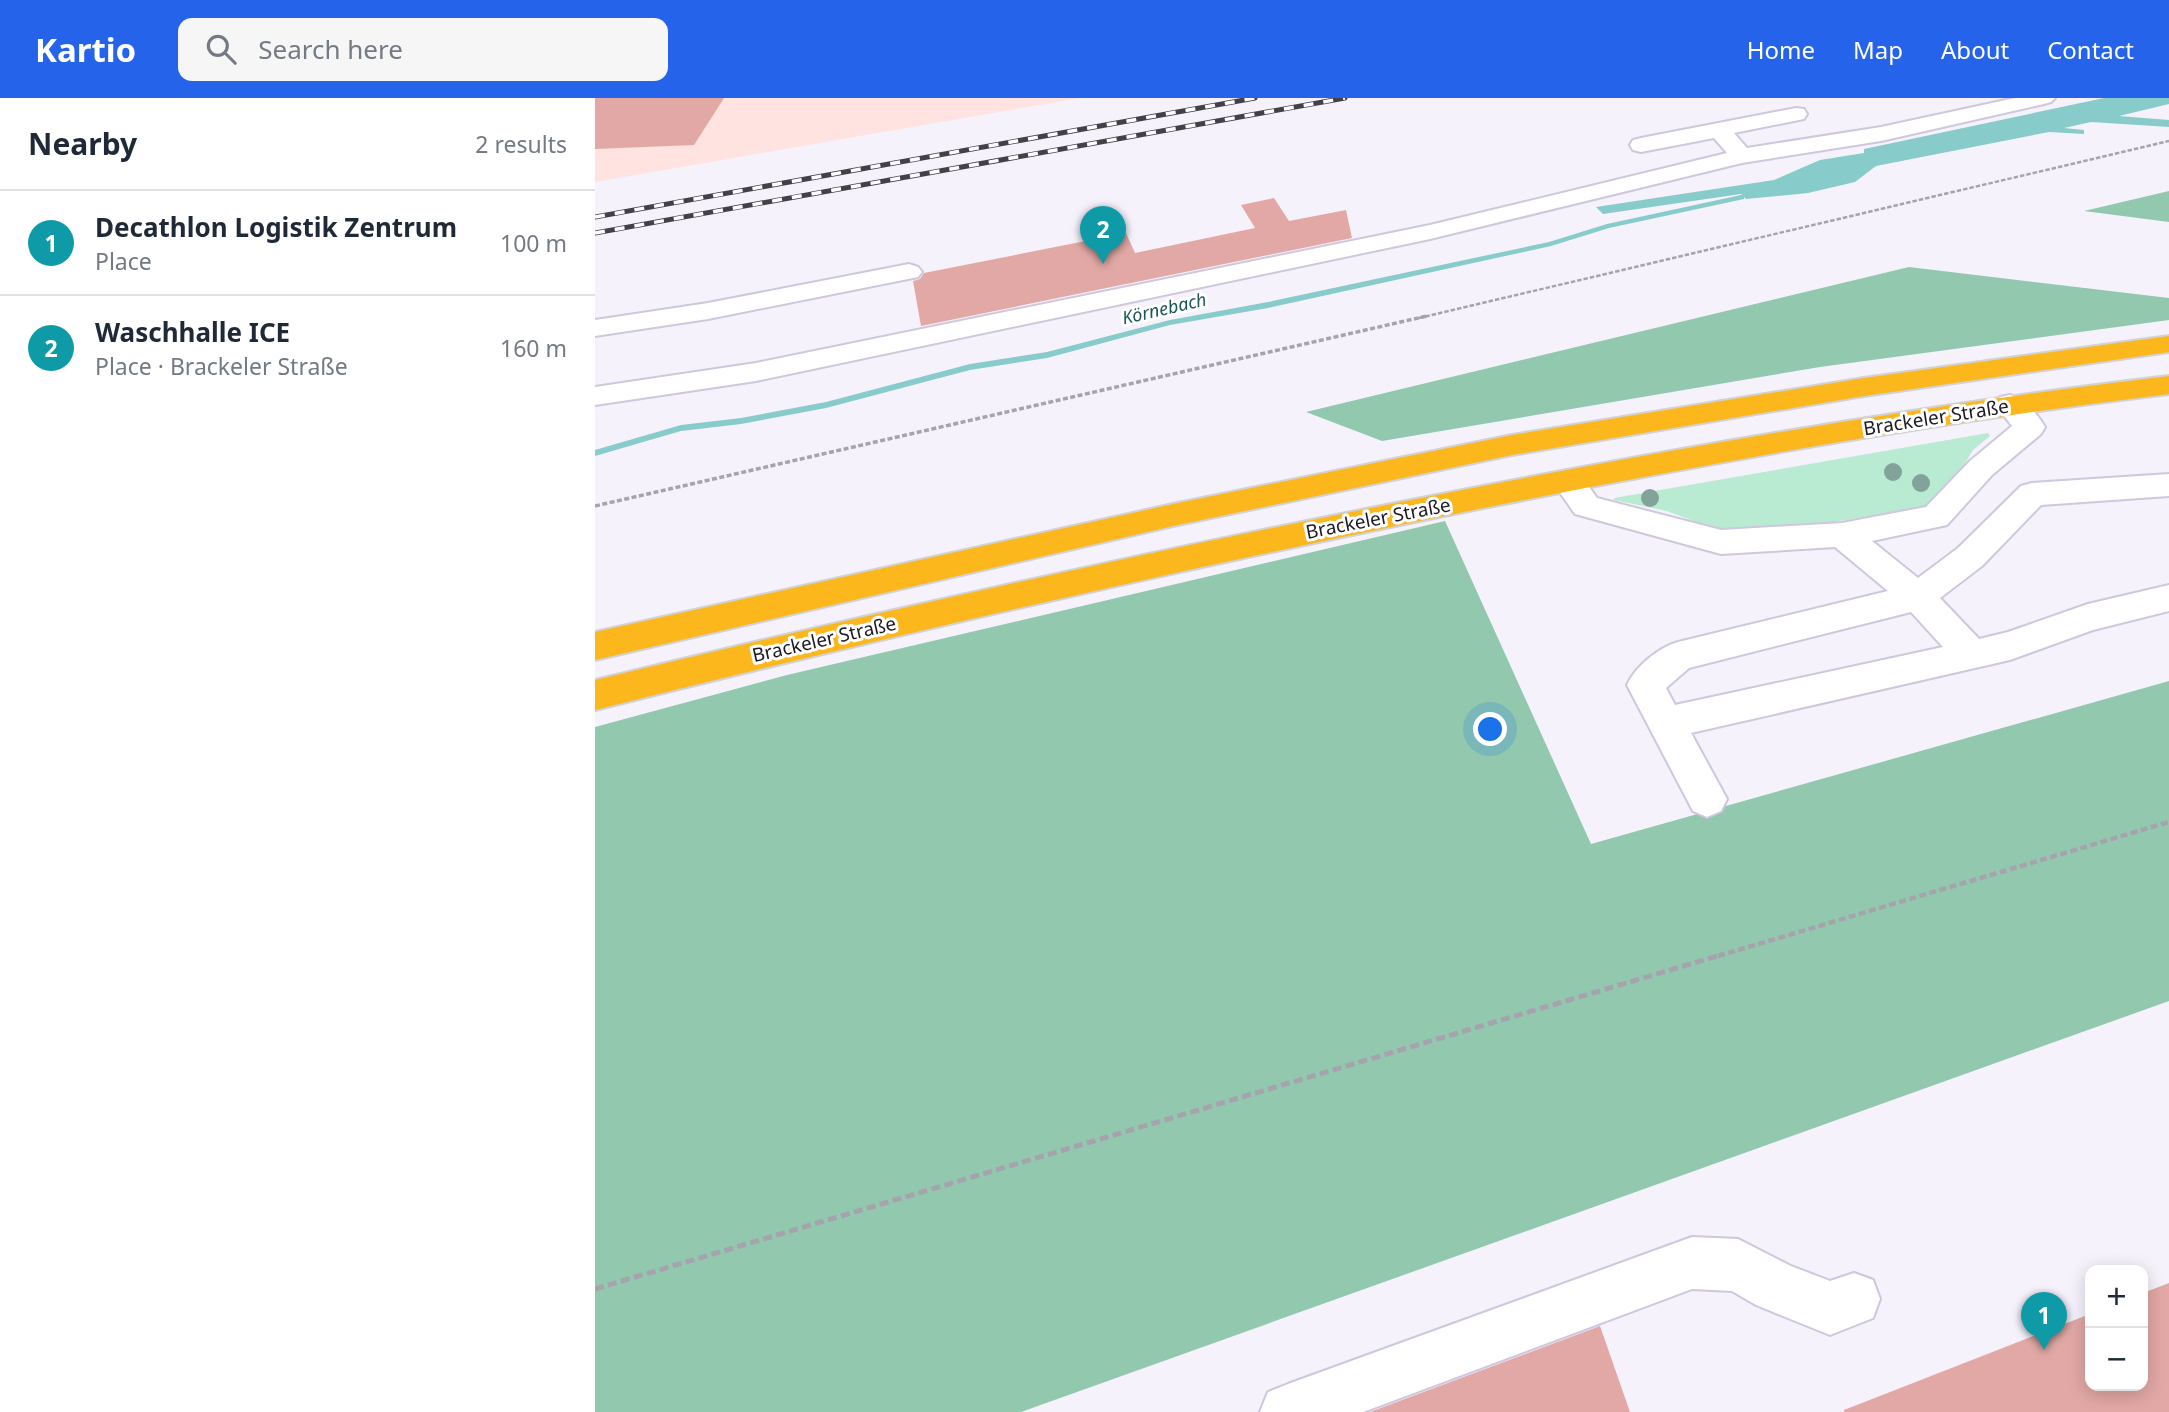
<!DOCTYPE html>
<meta charset="utf-8">
<style>
:root{--surface:#fff;--page:#f6f6f7;--text:#1f2937;--muted:#747a83;--line:#e0e1e3;--accent:#2563eb}
body{margin:0;font-family:"Noto Sans",sans-serif;background:var(--page);color:var(--text)}
.controls{position:absolute;right:21px;bottom:21px;display:grid;overflow:hidden;border-radius:14px;box-shadow:0 4px 18px #0003}
.controls button{width:63px;height:63px;display:grid;place-items:center;padding:0;border:0;border-bottom:2px solid var(--line);background:var(--surface);color:var(--text);font:35px sans-serif}
.you{position:absolute;left:896px;top:632px;width:24px;height:24px;margin:-18px;border:5px solid #fff;border-radius:50%;background:#1a73e8;box-shadow:0 0 0 10px #1a73e833}
.badge{display:grid;place-items:center;width:46px;height:46px;border-radius:50%;background:var(--accent);color:#fff;font-size:23px;font-weight:700}
.pin{position:absolute;translate:-50% -58px;filter:drop-shadow(0 2px 4px #0008)}
.pin::after{content:'';position:absolute;top:37px;width:24px;height:21px;background:inherit;clip-path:polygon(0 0,100% 0,50% 100%)}
.list{margin:0;padding:0;list-style:none}
h2{display:flex;justify-content:space-between;align-items:center;height:91px;margin:0;padding:0 28px;font-size:30px}
h2 small{font-size:23px;font-weight:400;color:var(--muted)}
.list li{display:grid;grid-template-columns:46px 1fr auto;gap:21px;align-items:center;box-sizing:border-box;height:105px;padding:0 28px;border-top:2px solid var(--line)}
.list b{display:block;font-size:26px;white-space:nowrap}
.list p{margin:0;font-size:23px;white-space:nowrap;color:var(--muted)}
.list em{font-size:23px;font-style:normal;color:var(--muted)}
.icon{flex:none;width:38px;height:38px;fill:none;stroke:currentColor;stroke-width:2;stroke-linecap:round;stroke-linejoin:round}
.map{position:relative;flex:none;width:1574px;height:1314px;overflow:hidden}
header{display:flex;align-items:center;gap:42px;box-sizing:border-box;height:98px;padding:0 35px;background:var(--accent);color:#fff}
header strong{font-size:33px}
nav{display:flex;gap:38px;margin-inline-start:auto;font-size:24px}
.search{width:490px;height:63px;background:var(--page);display:flex;align-items:center;gap:18px;box-sizing:border-box;padding:0 24px;border-radius:14px;color:var(--muted);font-size:26px}
main{display:flex}
aside{flex:1;background:var(--surface)}
.map>svg:first-child{display:block}
</style>
<header>
<strong>Kartio</strong>
<div class="search"><svg class="icon" aria-label="search" viewBox="0 0 24 24"><circle cx="10" cy="10" r="6"/><path d="M15 15l6 6"/></svg>Search here</div>
<nav><a>Home</a><a>Map</a><a>About</a><a>Contact</a></nav>
</header>
<main>
<aside>
<h2>Nearby<small>2 results</small></h2>
<ul class="list">
<li><span class="badge" style="background:#0f9aa8">1</span><div><b>Decathlon Logistik Zentrum</b><p>Place</p></div><em>100 m</em></li>
<li><span class="badge" style="background:#0f9aa8">2</span><div><b>Waschhalle ICE</b><p>Place · Brackeler Straße</p></div><em>160 m</em></li>
</ul>
</aside>
<div class="map">
<svg width="1574" height="1314" viewBox="0 0 1574 1314">
<rect width="100%" height="100%" fill="#f5f2fc"/>
<path fill="#fee3e0" d="M0,0H485L0,84Z"/>
<path fill="#b9ead2" d="M1393,335L1395,338L1378,352L1369,367L1366,383L1342,405L1327,410L1160,436L1125,433L1072,413L1019,402V400Z"/>
<path fill="#91c8ae" d="M1574,93V124L1489,113Z
M1314,169L1574,200V222L1225,269L787,343L711,314Z
M850,423L996,746L1574,583V903L426,1314H0V629L192,577Z"/>
<path fill="#87cbcb" d="M1509,0H1574V6L1524,18L1574,22V29L1496,24L1469,30L1489,32V36L1454,34L1281,68L1260,84L1213,95L1151,101L1146,96L1008,116L1001,109L1179,82L1225,62L1269,55V51Z"/>
<g fill="none" stroke-linecap="round" stroke-linejoin="round">
<path fill="#87cbcb" fill-rule="evenodd" d="M1146,97H1149V101L1014,130L956,148L673,210L575,227L452,260L375,272L231,310L146,326L86,333L0,358V352L86,327L146,320L231,304L375,266L452,254L575,222L673,204L954,144L1012,126Z"/>
</g>
<path fill="#e2a8a5" d="M0,0H129L99,47L0,51Z
M679,100L694,123L751,112L757,140L326,228L318,183L325,181L329,175L531,135L540,155L660,130L646,107Z
M1574,1185V1314H1249V1312L1495,1216V1288H1548V1195Z
M1005,1228L1035,1314H775Z"/>
<g fill="none" stroke-linecap="round" stroke-linejoin="round">
<g stroke="#cec7de" stroke-width="4">
<path id="minor" d="M1420,0H1460L1456,4L1449,6L1286,43L1147,65L835,141L161,283L0,307V289L161,265L835,127L1132,55L1119,40L1046,54L1038,52L1035,47L1038,42L1046,40L1201,10L1209,11L1212,16L1209,21L1139,35L1152,50L1286,29Z
M314,166L323,169L327,174L323,179L113,221L0,238V222L113,205Z
M1415,297C1430,301 1442,316 1450,329L1446,336L1397,377L1352,427L1277,443L1323,480L1363,450L1426,388L1437,385L1574,376V398L1446,407L1387,468L1345,500L1384,541L1413,534L1493,506L1574,487V513L1498,532L1415,562L1096,635L1132,701L1126,713L1112,719L1098,713L1032,587C1041,568 1063,550 1083,544L1293,493L1240,449L1126,456L980,416L957,383L962,375L973,372L984,375L1002,400L1126,432L1247,425L1331,409L1375,363L1417,328L1400,306L1405,299ZM1316,514L1348,549L1080,607L1071,590L1094,570Z
M1097,1139L1143,1141L1196,1168L1235,1183L1259,1175L1278,1182L1285,1201L1278,1220L1235,1237L1161,1207L1137,1193L1097,1191L768,1314H665L673,1294L693,1286Z"/>
</g>
<g stroke="#d2d1d3" stroke-width="4">
<path id="highway" d="M1574,238V254L1269,298L917,357L578,428L0,562V534L578,406L917,337L1269,280Z
M1574,278V296C1318,327 1063,374 810,426C539,482 269,544 0,612V582C269,517 539,457 811,403C1064,353 1318,308 1574,278Z"/>
</g>
<path stroke="#a6a3ad" stroke-width="2.5" stroke-dasharray="4.5 2" stroke-linecap="butt" d="M824,220L1574,43"/>
<path stroke="#a6a3ad" stroke-width="3.5" stroke-dasharray="5 2.5" stroke-linecap="butt" d="M0,408L832,218"/>
<path stroke="#a6a3ad" stroke-width="4.5" stroke-dasharray="7 3.5" stroke-linecap="butt" d="M1123,858L1574,724"/>
<path stroke="#a6a3ad" stroke-width="5" stroke-dasharray="9 4.5" stroke-linecap="butt" d="M0,1191L1129,856"/>
<use href="#minor" fill="#fff" fill-rule="evenodd"/>
<use href="#highway" fill="#fbb71b" fill-rule="evenodd"/>
<g stroke="#434049" stroke-width="5">
<path id="rail" d="M0,119L660,0
M0,135L750,0"/>
</g>
<use href="#rail" stroke="#fff" stroke-width="3.5" stroke-dasharray="10" stroke-linecap="butt"/>
</g>
<g fill="#81a39a">
<circle cx="1298" cy="374" r="9"/>
<circle cx="1326" cy="385" r="9"/>
<circle cx="1055" cy="400" r="9"/>
</g>
<g text-anchor="middle" dominant-baseline="central" stroke-width="6" stroke-linejoin="round" paint-order="stroke">
<g font-size="18" font-style="italic" fill="#1d5757" stroke="#fff">
<text transform="translate(569 210) rotate(-13)">Körnebach</text>
</g>
<g font-size="19" fill="#1c1922" stroke="#fff">
<text transform="translate(1341 319) rotate(-9)">Brackeler Straße</text>
<text transform="translate(783 420) rotate(-11)">Brackeler Straße</text>
<text transform="translate(229 541) rotate(-13)">Brackeler Straße</text>
</g>
</g>
</svg>
<div class="controls">
<button>+</button>
<button>−</button>
</div>
<div class="you"></div>
<div class="pin badge" style="left:1449px;top:1252px;background:#0f9aa8">1</div>
<div class="pin badge" style="left:508px;top:166px;background:#0f9aa8">2</div>
</div>
</main>
